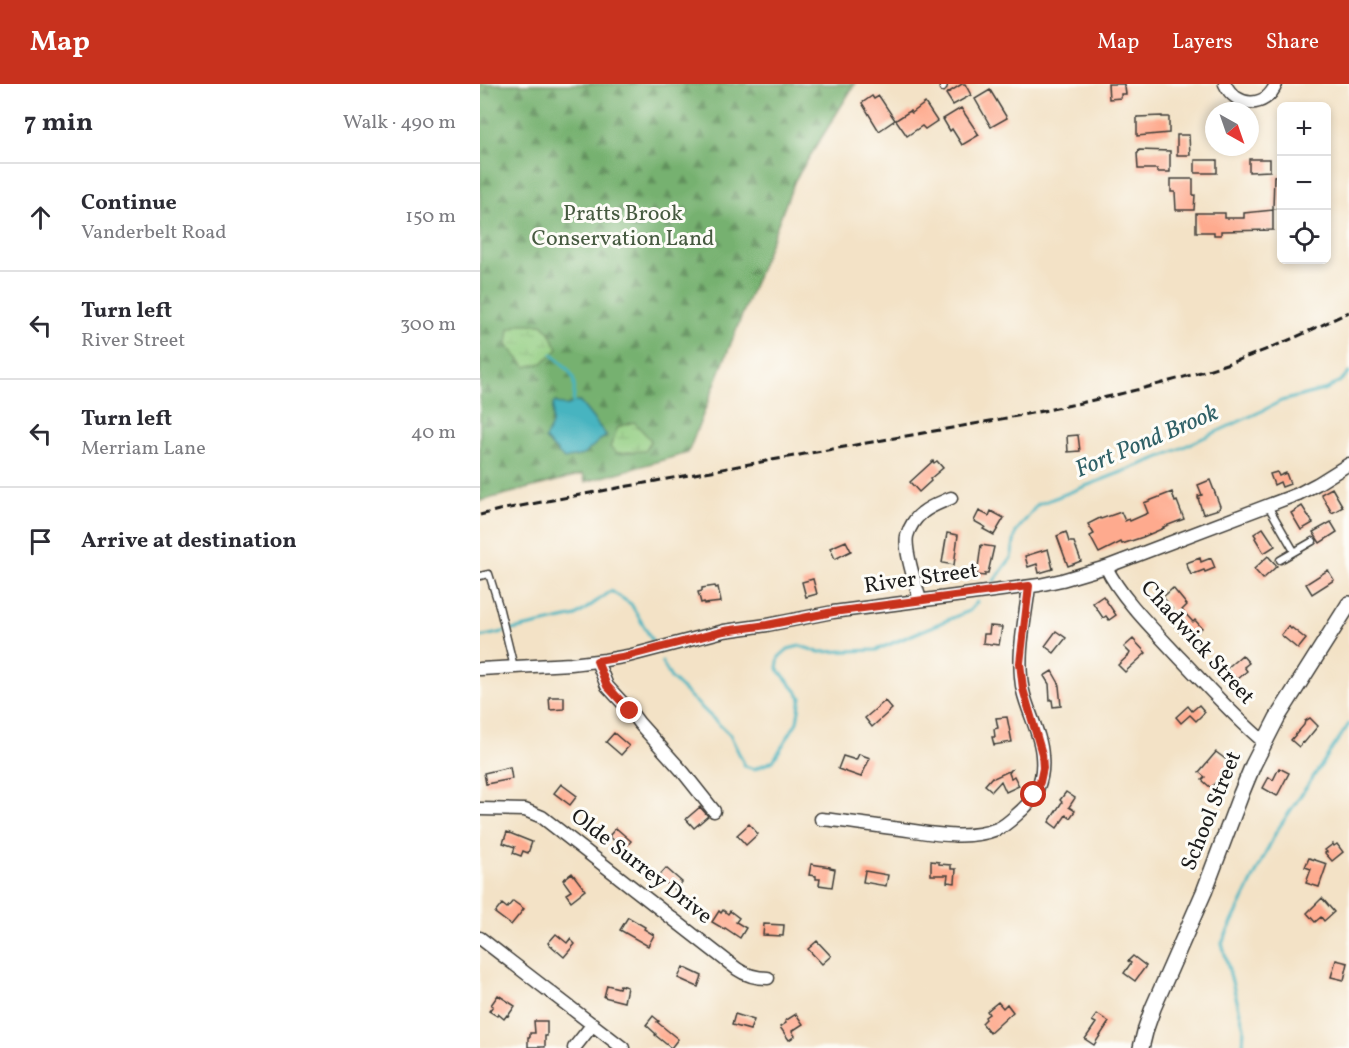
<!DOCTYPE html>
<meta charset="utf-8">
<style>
:root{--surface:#fff;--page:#f7f7f7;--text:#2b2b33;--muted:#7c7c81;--line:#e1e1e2;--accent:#c8321e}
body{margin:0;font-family:Vollkorn,serif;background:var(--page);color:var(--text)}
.controls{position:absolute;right:18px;top:18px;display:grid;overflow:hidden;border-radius:9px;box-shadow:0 3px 9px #0003}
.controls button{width:54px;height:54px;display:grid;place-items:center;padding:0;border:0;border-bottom:2px solid var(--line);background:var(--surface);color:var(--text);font:30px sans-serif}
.compass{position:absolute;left:725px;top:18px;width:54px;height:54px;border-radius:50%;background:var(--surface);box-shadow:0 3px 9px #0003;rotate:140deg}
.stop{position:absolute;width:18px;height:18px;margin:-14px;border:4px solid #c8321e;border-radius:50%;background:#fff}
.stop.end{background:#c8321e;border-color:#fff;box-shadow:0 2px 6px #0008}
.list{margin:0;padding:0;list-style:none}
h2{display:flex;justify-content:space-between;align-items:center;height:78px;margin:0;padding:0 24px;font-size:26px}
h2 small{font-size:20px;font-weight:400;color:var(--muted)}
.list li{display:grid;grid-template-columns:39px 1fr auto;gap:18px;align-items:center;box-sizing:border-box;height:108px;padding:0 24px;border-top:2px solid var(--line)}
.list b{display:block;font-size:22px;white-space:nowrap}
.list p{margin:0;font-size:20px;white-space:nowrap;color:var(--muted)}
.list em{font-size:20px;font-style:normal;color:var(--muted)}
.icon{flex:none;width:33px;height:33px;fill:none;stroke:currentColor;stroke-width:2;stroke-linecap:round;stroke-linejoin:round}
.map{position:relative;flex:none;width:869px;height:964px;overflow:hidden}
header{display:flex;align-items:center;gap:36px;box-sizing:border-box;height:84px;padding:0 30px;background:var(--accent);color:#fff}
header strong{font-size:28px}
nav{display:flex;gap:33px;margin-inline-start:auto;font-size:21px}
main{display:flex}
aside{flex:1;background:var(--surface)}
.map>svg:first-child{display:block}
</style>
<header>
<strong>Map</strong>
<nav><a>Map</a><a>Layers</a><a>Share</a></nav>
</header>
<main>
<aside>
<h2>7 min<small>Walk · 490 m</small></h2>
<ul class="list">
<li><svg class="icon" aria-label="ahead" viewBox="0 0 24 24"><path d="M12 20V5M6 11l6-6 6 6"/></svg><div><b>Continue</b><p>Vanderbelt Road</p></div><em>150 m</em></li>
<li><svg class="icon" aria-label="left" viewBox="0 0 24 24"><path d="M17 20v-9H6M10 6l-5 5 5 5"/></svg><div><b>Turn left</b><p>River Street</p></div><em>300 m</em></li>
<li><svg class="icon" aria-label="left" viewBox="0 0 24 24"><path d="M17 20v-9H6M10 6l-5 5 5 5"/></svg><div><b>Turn left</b><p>Merriam Lane</p></div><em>40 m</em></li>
<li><svg class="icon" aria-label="arrive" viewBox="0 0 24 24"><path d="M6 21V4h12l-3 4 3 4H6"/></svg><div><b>Arrive at destination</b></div></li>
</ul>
</aside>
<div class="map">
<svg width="869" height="964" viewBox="0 0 869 964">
<defs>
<pattern id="forest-firs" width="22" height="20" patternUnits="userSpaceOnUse" patternTransform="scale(1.5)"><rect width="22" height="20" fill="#76b170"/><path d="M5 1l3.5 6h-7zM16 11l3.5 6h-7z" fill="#608f5b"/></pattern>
<pattern id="wetland-marsh" width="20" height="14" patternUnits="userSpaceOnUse" patternTransform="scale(1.5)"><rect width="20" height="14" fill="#93ce82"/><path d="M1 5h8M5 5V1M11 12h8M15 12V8" fill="none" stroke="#7eb070"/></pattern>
</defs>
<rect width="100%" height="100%" fill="#fdfcf7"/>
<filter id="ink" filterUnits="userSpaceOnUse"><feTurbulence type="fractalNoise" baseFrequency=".0167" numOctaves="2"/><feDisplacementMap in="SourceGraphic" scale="12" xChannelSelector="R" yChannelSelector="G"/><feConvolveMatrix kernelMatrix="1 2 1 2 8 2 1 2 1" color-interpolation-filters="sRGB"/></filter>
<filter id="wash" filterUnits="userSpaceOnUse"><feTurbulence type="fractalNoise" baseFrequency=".008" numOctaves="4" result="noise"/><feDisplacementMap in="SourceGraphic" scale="24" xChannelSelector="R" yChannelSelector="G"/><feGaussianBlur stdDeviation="1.35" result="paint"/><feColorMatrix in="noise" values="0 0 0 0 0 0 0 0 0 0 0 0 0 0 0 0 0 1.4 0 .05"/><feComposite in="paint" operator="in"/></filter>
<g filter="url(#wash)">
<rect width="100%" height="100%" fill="#f3e2c6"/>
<path fill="url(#forest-firs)" stroke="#496646" stroke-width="1.5" d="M0,0H375L315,96L208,369L105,398L103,390L0,417Z"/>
<path fill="url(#wetland-marsh)" stroke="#58754f" stroke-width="1.5" d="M40,240H62L69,247L78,265L62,279L46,283L27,261L29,245Z
M154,338L171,356L165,367L137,369L130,363L138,343Z"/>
<path fill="#46b4c0" stroke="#31686e" stroke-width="1.5" d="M99,317L127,352L120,356L103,371L84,375L65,355L72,340L73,320L75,318L85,322Z"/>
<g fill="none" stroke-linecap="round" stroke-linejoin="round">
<path stroke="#46b4c0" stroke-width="3" d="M72,270C92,289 97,290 93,319
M514,497L531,474L536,448L557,421L688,370L782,327L801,317L847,305L859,298L869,289
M0,553L96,532L131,507L151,520L172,556
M182,578L191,594L250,651L265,682L274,685L293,677L317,638L321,613L297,584L299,573L308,565L320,562L339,568L396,566L489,527L497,518
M763,964L764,944L742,859L796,748L869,640"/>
</g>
<g id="blocks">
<path fill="#feaa8e" d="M482,0H485L491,11L473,21L466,10Z
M628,0H644V3H645L646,10H641V14L629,15Z
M510,6L527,34L511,43L495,15Z
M392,12L394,15L399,12L415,36L399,47L382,19Z
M445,19L457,37L445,45L442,42L427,52L416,36L430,27L432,29Z
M481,24L499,51L482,61L472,45L470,47L463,35Z
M682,32V33H689V49L657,52V33Z
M697,51H709L710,71H697Z
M659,66L690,67V88H677V85H658L657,69H658Z
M769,75H790V87L769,88Z
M715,76H737V89H715Z
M801,91V124L793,125L794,92Z
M691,95H713V111H715L714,126H696L695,108H691Z
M793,126V146L741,147V151H734V148H716V129H745V134H764V129Z
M598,351L600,367L588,368L587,352Z
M453,377L454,379L457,377L463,384L450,395L451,397L439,408L430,398Z
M797,388L799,392L806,389L810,400L802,403L800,398L794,401L790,390Z
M730,396L740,422L739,425L723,430L718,414H719L718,412L722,411L718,401Z
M852,404L863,423L852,429L841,410Z
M692,408L695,418L697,417L704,435L683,443L684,444L663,453L642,460L641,458L619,469L610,452L614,450L608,440L620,434L621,435L641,428L645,437L649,435L650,437L668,429L664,419Z
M822,422L833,439L821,446L811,429Z
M499,427L509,432L511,427L524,434L514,451L503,445L505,443L494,437Z
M851,438L857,448L840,459L833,448Z
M783,444L795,462L784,469L775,454L776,453L774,450Z
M586,448L589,458H594L601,477L588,482L577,452Z
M467,449L478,451L474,481L462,479Z
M366,457L371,467L355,475L350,464Z
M501,461L514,463L508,489H505V492L497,491Z
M568,465L573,485L559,489L557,480L548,483L545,472Z
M788,472L797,482L783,495L774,485Z
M720,474L721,478L731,474L735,484L725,488L724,486L711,491L706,479Z
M848,486L854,496L832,510L826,500Z
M333,495L337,510L326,513L322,498Z
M235,502L236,504L238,503L241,518L224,520V518L221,519L218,508L222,507V504Z
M693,504L707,521L702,526L713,538L715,536L722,544L716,549L715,547L706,555L694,541L700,535L683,513Z
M623,512L636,531L629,536L626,532L623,534L613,519Z
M510,542L522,543L519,561L503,559L504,550H509Z
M808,542L811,545L812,544L826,555L818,565L801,551Z
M576,547L586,554L574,569L565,562Z
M653,555L666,569L645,588L638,581L649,571L650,569L644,563Z
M762,571L769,579L764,583L767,587L757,596L746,585Z
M572,587L580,601L579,602L581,622L573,623L572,616H570L569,600L564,592Z
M69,613H84V625L70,626Z
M405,617L412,625L392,643L385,634Z
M719,621L725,628L716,637L710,631L701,639L696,633L708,622L712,627Z
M527,633L532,658L514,661L512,653H515L514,645L518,644L516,634Z
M830,634L838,642L824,659L823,658L819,663L811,656L824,641L825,637Z
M134,649L149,662L141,671L126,658Z
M736,668L756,683L745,696L741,692L731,704L722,696L725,693L719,688Z
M379,670L390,674L381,693L358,685L363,672L376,676Z
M30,683L32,695L6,700L4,689Z
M799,684L809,689L797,712L783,704L789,693L793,696Z
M531,686L529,689L531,694L534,692L539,702L526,708L521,697L512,707L505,701L512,693L514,694Z
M81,700L97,712L90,721L74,709Z
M586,708L595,714L589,723L595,727L590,734L586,731L577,744L569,738L582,718L580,716Z
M220,723L228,732L214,744L206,735Z
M269,740L278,750L266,761L257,751Z
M136,744L151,757L144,765L129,752Z
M27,748L52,758L48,769L43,767L41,772L33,769L35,763L23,759Z
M853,760L854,762L857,760L863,768L852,777L845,769L847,768L845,766Z
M829,774L847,780L839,803L826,799L831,785L825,783Z
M451,777L459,778V780L471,781V785H476L475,799L467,798L468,791H451Z
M331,780L350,783V784L355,785L352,803L339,801L340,795H336V792L329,791Z
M186,784L202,798L195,806L178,793Z
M385,787L408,791L406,802L383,798Z
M92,789L105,806L91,817L86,810L91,807L83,796Z
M842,814L854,828L844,837L841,833L835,838L827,829Z
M33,817L44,825L31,841L15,829L22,820L27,824Z
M243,826L248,830L250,827L259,834L256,838L266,844L260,854L245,844L244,845L232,838L239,827L241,829Z
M148,833L165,843L164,845L174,851L168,862L140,846Z
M284,840L304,841L303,852L283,851Z
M76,850L87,859L90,855L95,860L84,873L68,859Z
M337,857L351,872L342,880L328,865Z
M653,872L666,882L655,897L644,889L651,879L648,877Z
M856,876L868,879L864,896L851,893Z
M203,883L222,892L218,903L198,894Z
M127,901L139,904L140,901L147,903L144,918L124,913Z
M18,911L35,922L28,932L27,931L24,935L18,930L17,932L9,927L13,922L11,921Z
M518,918L523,924L527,920L533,928L510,949L502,939L506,935L505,933L509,930L507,927Z
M255,930L274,936L270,946L252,941Z
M316,930L323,940L312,947L315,952L309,956L300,943L306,939L305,937Z
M617,930L629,938L614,961L605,955L616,939L612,937Z
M173,932L179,937L177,938L198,955L191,964L175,951L176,950L166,941Z
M54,937H67V952H65V963H48V953H50V949H55Z"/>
</g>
</g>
<g filter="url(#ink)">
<use href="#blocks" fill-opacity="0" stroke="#3c3a36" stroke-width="1.5"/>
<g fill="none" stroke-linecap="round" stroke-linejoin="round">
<g stroke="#3c3a36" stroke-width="9">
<path id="service" d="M463,4L464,0
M788,422L814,467
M800,476L833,457
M0,492L9,490L19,522L34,583"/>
</g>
<g stroke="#3c3a36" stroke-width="15">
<path id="minor" d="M745,0C756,24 786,25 796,0
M626,483C641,514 675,547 699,573C727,602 753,632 784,658
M440,516C436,501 424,467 427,452C429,444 435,434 442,429C450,422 462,418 471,414
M117,577L127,602L150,627L159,639L203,688L234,727
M0,585L91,580L125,576L148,572L244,547L287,541L353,528L559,501L582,496L626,483L818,410L837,400L869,380
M0,725L45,726L62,733L257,885C267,892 276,894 288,894
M341,735C365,737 389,741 413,744C446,748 485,758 517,745C526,742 535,732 542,726C557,712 564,693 562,672C561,650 548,629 543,607C536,573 545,536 549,503
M0,854L143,964
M94,964L113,940"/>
</g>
<g stroke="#3c3a36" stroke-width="18">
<path id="tertiary" d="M661,964L666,944L673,924L724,808L761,710L773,681L797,634L869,520"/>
</g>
<use href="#service" stroke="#fff" stroke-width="6"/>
<use href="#minor" stroke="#fff" stroke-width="12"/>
<use href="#tertiary" stroke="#fff" stroke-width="15"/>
<path stroke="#1c1c1c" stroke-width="3" stroke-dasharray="9 4.5" stroke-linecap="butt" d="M0,431L19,426C147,402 275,379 403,356C523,335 645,315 761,275C798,262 834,245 869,228"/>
</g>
</g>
<g fill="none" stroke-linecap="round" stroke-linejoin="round" filter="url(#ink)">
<path stroke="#c8321e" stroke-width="8" d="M150,627L127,602L117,577L148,572L244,547L287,541L353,528L549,502L540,579L543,605L562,670L563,684L560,698L554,711"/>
</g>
<g text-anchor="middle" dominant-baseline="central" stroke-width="6" stroke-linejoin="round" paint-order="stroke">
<g font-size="22" fill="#465a40" stroke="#fdfcf7">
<text x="143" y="130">Pratts Brook<tspan x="143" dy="25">Conservation Land</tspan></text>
</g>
<g font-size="22" fill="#1c1c1c" stroke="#fdfcf7">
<text transform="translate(441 495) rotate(-8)">River Street</text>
<text transform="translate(717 559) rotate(48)">Chadwick Street</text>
<text transform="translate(732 727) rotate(-68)">School Street</text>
<text transform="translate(161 783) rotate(38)">Olde Surrey Drive</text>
</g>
<g font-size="24" font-style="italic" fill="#2f6066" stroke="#fdfcf7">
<text transform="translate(667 358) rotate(-23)">Fort Pond Brook</text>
</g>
</g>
</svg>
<div class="controls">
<button>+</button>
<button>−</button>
<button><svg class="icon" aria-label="locate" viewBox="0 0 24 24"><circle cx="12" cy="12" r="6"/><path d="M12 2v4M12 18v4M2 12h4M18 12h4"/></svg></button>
</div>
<svg class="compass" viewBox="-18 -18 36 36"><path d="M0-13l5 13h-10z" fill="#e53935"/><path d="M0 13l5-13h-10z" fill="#7c7c81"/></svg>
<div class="stop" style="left:554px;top:711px"></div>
<div class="stop end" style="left:150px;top:627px"></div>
</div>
</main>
